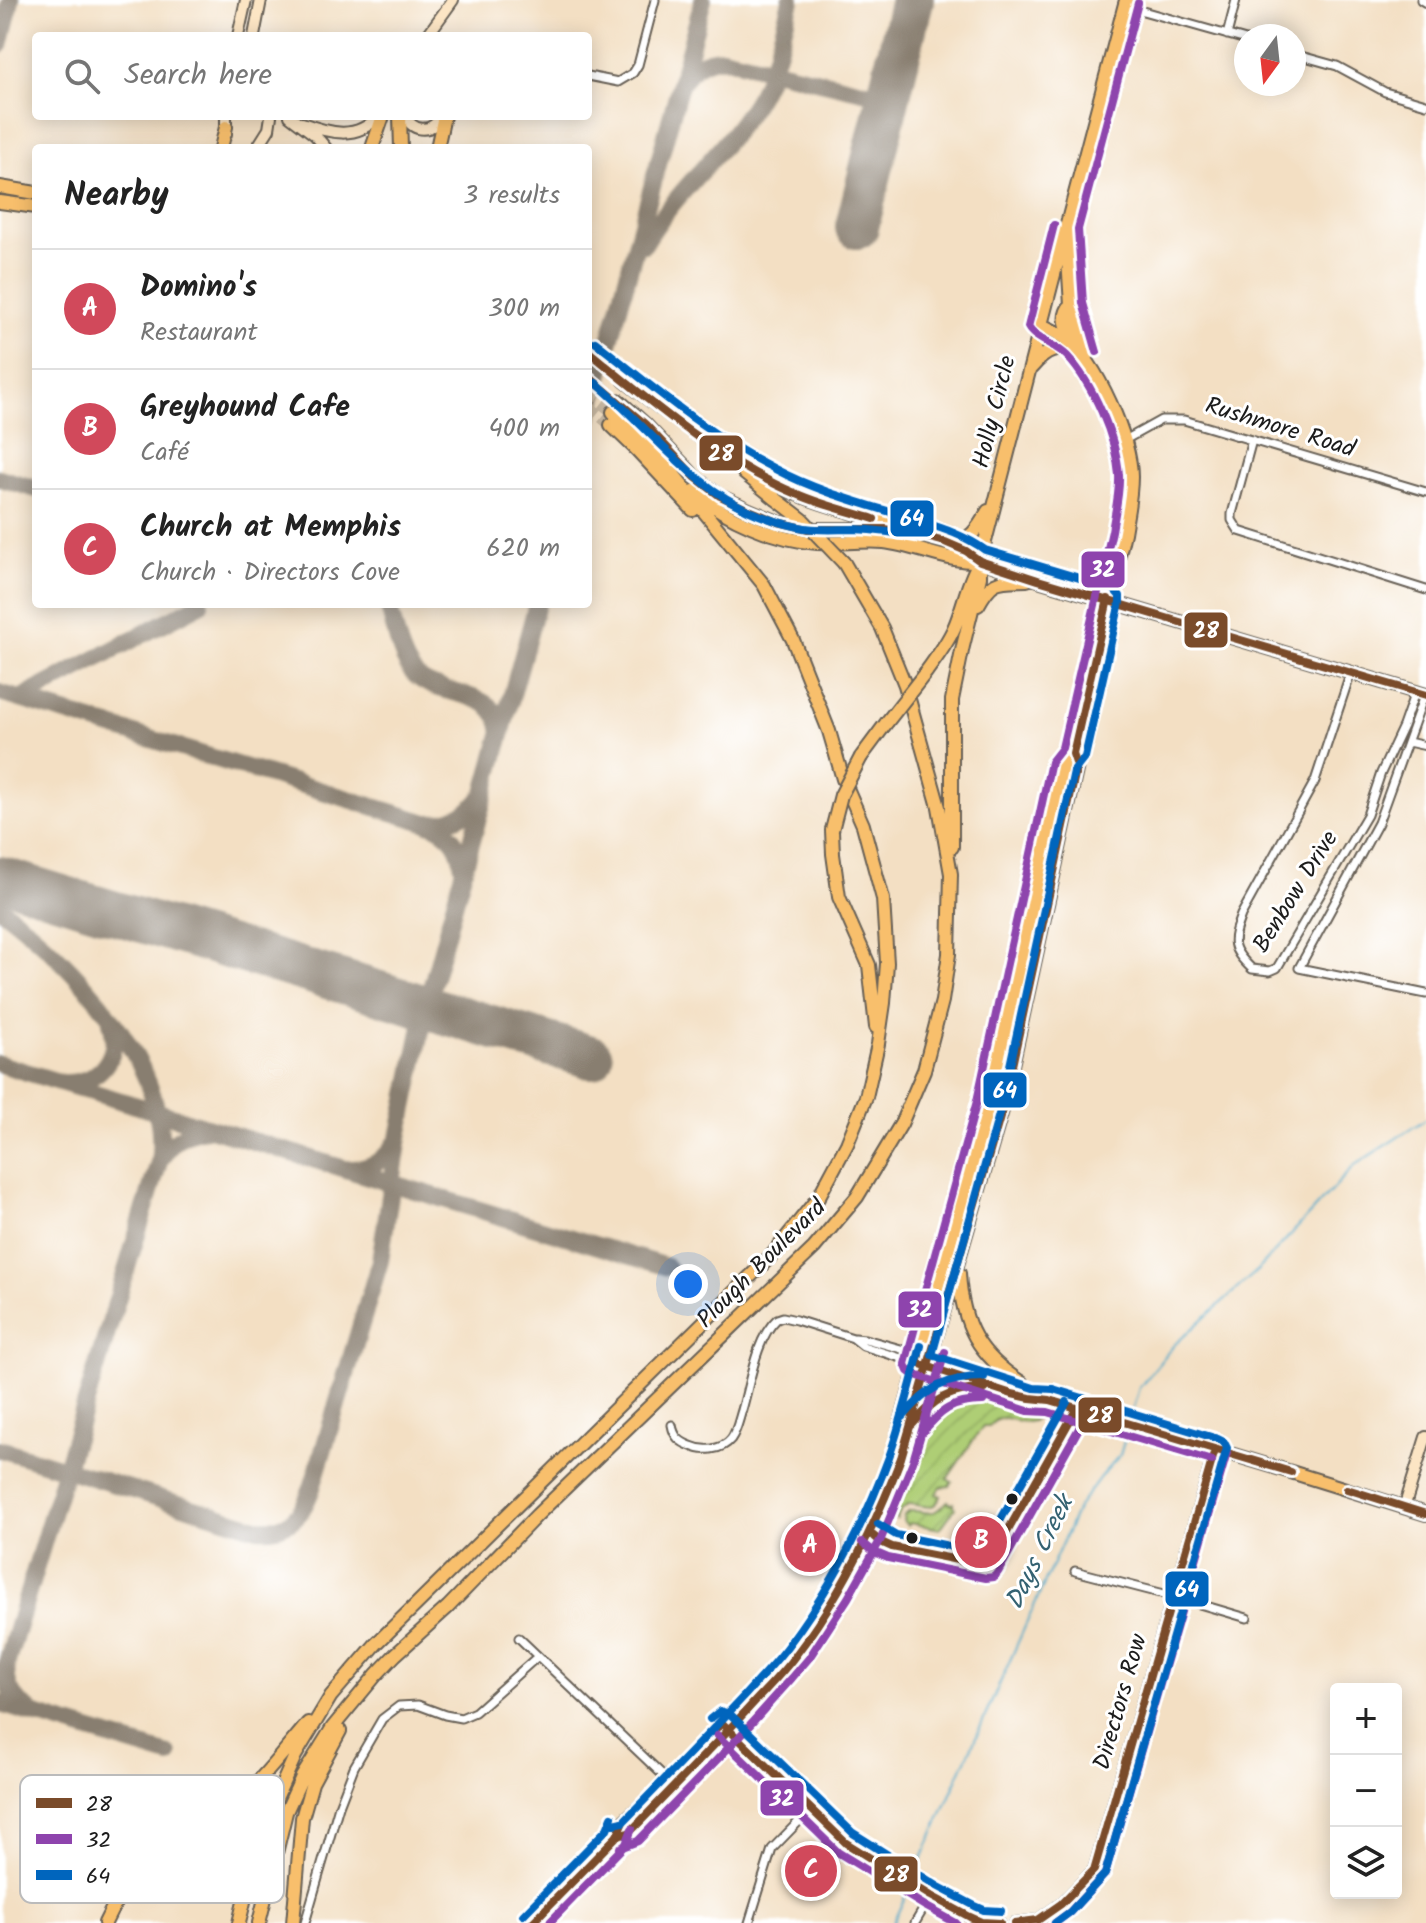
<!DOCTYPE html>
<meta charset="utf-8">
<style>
:root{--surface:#fff;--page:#f6f6f6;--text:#222;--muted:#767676;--line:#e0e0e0;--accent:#d1495b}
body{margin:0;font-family:Kalam,sans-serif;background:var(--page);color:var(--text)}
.controls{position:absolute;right:24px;bottom:24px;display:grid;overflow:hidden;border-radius:8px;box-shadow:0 4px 20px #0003}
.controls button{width:72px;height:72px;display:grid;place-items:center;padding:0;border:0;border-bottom:2px solid var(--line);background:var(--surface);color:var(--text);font:40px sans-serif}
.compass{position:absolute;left:1234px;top:24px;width:72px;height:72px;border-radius:50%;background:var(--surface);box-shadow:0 4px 20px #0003;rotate:195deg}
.you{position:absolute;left:688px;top:1284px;width:28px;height:28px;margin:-20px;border:6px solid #fff;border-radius:50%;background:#1a73e8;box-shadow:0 0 0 12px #1a73e833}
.badge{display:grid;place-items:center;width:52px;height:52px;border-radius:50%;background:var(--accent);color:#fff;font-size:26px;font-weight:700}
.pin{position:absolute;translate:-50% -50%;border:4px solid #fff;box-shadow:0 2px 8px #0006}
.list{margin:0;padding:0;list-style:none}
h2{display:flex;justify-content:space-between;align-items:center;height:104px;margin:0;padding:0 32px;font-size:34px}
h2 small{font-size:26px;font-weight:400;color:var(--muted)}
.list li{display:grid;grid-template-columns:52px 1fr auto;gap:24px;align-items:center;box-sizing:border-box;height:120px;padding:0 32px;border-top:2px solid var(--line)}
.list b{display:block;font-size:30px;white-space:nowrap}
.list p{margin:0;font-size:26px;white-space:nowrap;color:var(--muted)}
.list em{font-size:26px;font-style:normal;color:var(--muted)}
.icon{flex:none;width:44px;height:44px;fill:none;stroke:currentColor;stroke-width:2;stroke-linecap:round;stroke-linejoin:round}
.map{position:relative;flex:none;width:1426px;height:1923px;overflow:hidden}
.search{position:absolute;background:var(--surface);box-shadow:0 4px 20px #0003;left:32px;top:32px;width:560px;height:88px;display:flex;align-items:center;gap:20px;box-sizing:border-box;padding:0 28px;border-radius:8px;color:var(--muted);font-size:30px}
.panel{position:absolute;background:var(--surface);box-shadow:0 4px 20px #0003;left:32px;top:144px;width:560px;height:464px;border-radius:8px}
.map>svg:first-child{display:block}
</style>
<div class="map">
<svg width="1426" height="1923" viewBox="0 0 1426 1923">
<defs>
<pattern id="garden-furrows" width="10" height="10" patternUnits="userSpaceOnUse" patternTransform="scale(2)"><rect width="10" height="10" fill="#aece75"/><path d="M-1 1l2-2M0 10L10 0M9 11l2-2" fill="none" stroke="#95b065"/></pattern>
</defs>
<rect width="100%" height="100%" fill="#fff"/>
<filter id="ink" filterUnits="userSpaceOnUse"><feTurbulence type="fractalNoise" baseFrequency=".0125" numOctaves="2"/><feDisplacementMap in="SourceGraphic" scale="16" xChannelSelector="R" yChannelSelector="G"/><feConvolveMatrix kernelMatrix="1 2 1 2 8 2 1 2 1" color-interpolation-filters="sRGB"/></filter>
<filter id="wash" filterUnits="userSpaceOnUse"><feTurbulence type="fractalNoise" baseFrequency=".006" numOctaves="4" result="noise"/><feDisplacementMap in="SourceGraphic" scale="32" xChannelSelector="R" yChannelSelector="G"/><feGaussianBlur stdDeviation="1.8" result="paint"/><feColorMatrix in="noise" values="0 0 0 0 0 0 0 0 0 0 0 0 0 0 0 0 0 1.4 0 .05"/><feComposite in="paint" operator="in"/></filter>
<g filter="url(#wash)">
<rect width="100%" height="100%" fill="#f3dfc3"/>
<path fill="url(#garden-furrows)" stroke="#657548" stroke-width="2" d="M979,1394L990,1396L1012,1406L1040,1413C1033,1429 1015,1418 1001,1418L997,1419L989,1426H983L947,1479L952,1482L949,1486L941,1487L936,1494L941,1496C933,1513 924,1505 909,1504L900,1511L897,1519L892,1516L903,1492L909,1469L929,1416L939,1407L946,1403Z
M948,1501L950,1504L953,1503L955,1508L940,1529L910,1523L908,1526L903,1521L904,1515L909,1511C933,1510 928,1520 948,1501Z"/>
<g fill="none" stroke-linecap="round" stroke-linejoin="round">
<path stroke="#4ba8c9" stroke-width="2" d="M1130,1418L1139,1388L1174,1345L1258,1270L1355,1165L1426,1119
M913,1879L1078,1507L1100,1477L1120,1455L1128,1428
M893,1923L909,1888"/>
<path stroke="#887e70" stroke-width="18" d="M0,45L11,0
M684,80C693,65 706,58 723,58L888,97
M644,244C674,193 722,155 754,104C774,73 782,36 791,0
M588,421L703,0
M0,478L36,489
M388,604C394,624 400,659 414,674C441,701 497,685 502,732
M0,693L434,825C453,834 461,847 463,868
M20,699L200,604
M429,823C452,823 469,815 482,797
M0,908C70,960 174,1066 159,1162L7,1662L0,1674
M0,1064L667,1267
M66,1083C101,1082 121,1055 111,1022
M161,1159C171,1141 185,1131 207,1129
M350,1169C371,1169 386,1160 397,1141
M0,1449L257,1528C289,1531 302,1516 312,1488L380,1261L399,1137L426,1007L537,604
M7,1662C4,1683 11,1699 29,1710
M0,1704L169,1755"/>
<path stroke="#887e70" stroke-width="44" d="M857,227L912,0
M0,878L591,1057"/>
</g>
</g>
<g filter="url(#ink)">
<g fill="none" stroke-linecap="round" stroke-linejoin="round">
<path stroke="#c8b8a2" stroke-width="12" stroke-dasharray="12 6" stroke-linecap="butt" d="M588,351L624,380
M588,376L618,400
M588,392L613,412
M588,406L611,425"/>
<g stroke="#676056" stroke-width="11">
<path id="street" d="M1421,0L1426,3
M1125,6L1246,40
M1227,35L1236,0
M1294,54L1337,66L1385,92L1426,104
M588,76L618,82L633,73L638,65L655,0
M1125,440L1161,420H1184L1426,492
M1252,440L1232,514V520L1239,531L1426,590
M1351,672L1315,781L1241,915C1231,942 1230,948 1252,969L1270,971L1277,968L1367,815L1381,773L1403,726L1415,692
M1425,693L1378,823L1299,968L1426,994
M1408,742L1426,746
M855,1338L865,1339L919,1354
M672,1425C674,1437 680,1442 691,1446C704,1452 722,1450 731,1439C737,1431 739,1419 742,1410C750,1383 756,1338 777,1319L783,1317L796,1320L853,1338L863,1346L917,1363
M1075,1571L1172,1596L1247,1618
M519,1638L668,1780
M305,1923L339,1806L354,1767L382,1719L399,1706L418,1705L445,1715L461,1718L475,1712L537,1657
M749,1923L772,1849L810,1810
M915,1923L931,1896"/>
</g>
<g stroke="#676056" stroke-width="14">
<path id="secondary" d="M238,36L246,0
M254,36L261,0
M427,36L453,0
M226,116V134
M290,116L315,135L326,148
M405,116C414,133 432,133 441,116
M302,123C329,133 357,141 378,116
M257,148L269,129L271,116
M1404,1508L1426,1437
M724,1724L810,1810L846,1843L931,1896L970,1917L981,1922L1000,1923
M1015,1923L1038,1920L1061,1904L1094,1870L1215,1450"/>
</g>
<g stroke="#676056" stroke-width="16">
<path id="primary" d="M400,116L401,148
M221,148L226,127
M372,148L383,116
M437,148L444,116
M0,187L36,193
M0,202L36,207
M1071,305C1060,317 1068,329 1074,342
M1087,357L1071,305L1066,228L1126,0
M1031,368C1047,349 1058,344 1080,358
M624,380C678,422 733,465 795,493C826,507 859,513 890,524
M618,400L645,424L695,477L720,496L749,510L778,522L808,529H885L919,535L945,542L966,551L980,561L1038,580L1426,695
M613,412L674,474
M611,425L637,450L693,510
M744,473L776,499
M694,491C725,519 776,540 817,543C839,544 862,540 884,542C917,546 948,563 980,561
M949,542C969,544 979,527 988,511
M978,605C993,578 997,581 1027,580
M926,672C936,658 947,644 954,628C964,606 967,581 980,561
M861,757L887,722
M832,830L833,854L839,897L869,965L876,1027
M952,847V700L963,646L980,577V561L1066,228
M959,1273C962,1325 978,1355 1022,1383
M922,1355L1035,1391L1050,1400L1291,1472L1426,1514
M919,1364L1032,1400H1050
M913,1424C934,1398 948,1387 982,1389
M617,1836L629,1833C671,1790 714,1746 755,1701C770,1685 786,1669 799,1651C843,1593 876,1526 901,1458L1003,1107L1077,766L1073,754
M105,1923C119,1893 138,1866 165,1847C184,1834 206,1826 224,1813C256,1788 282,1754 308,1723
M239,1923L255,1855L264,1825L295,1756L331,1696L376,1644L773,1254L818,1198L847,1144L866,1097L878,1044L884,1003L887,963L883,899L863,825L843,779L829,731L793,640L764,585L670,470
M259,1923L286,1812L302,1777L333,1727L376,1675L395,1655L448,1607L537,1515L814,1248L857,1197L901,1124L924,1070L942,1001L949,954L951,874L939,807L905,685L882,628L844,563
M293,1923L302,1818L312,1783L340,1731
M532,1923L617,1836L621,1824L668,1780L722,1723L792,1645L830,1586L861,1529L882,1481L892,1455L989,1104L1063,765L1073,754L1124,533C1127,514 1131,496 1131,477C1131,439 1097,363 1067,339C1059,333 1049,329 1040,324"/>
</g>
<use href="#street" stroke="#fff" stroke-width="7"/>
<use href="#secondary" stroke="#fce5c4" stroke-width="10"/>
<use href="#primary" stroke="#f8bf6c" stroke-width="12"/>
<g stroke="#676056" stroke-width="16" stroke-linecap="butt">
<path id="primary-bridge" d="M776,499L802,519L844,563
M887,722L926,672
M832,830L841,795L861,757"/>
</g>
<use href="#primary-bridge" stroke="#f8bf6c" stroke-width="12"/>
<g stroke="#fff" stroke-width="14">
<path id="bus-1" d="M588,351C653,404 719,461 797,494C822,505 848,511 874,519
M588,376L645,424L695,477L720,496L749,510L778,522L808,529H885L919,535L945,542L966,551L980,561L1038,580L1426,695
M919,1355L917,1363L1012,1394L1030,1398L1050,1400L1291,1472
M912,1425C934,1399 949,1389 984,1389
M1347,1489L1426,1514
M870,1533L881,1542L892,1547L988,1566L1077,1408
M718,1727L722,1723L846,1843L931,1896L970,1917L981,1922L1000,1923
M617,1836L629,1833C669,1792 708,1752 747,1710C763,1692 781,1675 795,1656C841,1596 874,1528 901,1458L1003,1107L1077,766L1073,754L1108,599
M532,1923L617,1836L623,1822
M1015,1923L1038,1920L1061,1904L1094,1870L1215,1450"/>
</g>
<g stroke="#fff" stroke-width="14">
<path id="bus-2" d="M1054,225L1028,327C1035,340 1056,344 1067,356C1093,384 1116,437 1119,475C1120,493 1115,512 1112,531L1062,748L1051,762L977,1101L905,1364L908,1371L912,1374L1028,1411L1048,1412L1212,1461
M1097,352L1083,303L1078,229L1138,3
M921,1434C941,1410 952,1401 983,1401
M862,1542L874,1552L888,1558L986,1578L994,1577L998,1572L1087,1414
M714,1732L839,1853L925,1906L956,1923
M620,1848L638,1841L739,1737L792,1678L809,1658L848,1598L881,1539L902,1488L913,1461L945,1352
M549,1923L626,1844L632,1829
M1055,1923L1070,1912L1105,1874L1227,1453"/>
</g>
<g stroke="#fff" stroke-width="14">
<path id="bus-3" d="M595,342C653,387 709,436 775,469C816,491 862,503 907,517C934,526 962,533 985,550L1113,588L1120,596V602L1085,757L1074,771L1001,1107L932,1355L1034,1388L1053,1389L1218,1439L1224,1442L1227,1448L1105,1874L1070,1912L1055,1923
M596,383C663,440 706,509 799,527C817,531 835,529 854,529C877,530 899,533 921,537
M903,1417C927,1388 945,1377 984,1377
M878,1524L896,1535L982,1553L1067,1402
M710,1719L720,1711L730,1714L853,1833L937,1886L975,1906L984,1910L1001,1911
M614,1824L623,1822C664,1780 705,1738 745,1695C760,1678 776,1662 789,1644C831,1588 865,1522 889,1457C902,1420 911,1382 921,1346
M523,1915L607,1829L612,1817"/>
</g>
<use href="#bus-1" stroke="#7a4b2a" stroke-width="8"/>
<use href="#bus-2" stroke="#8e44ad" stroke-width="8"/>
<use href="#bus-3" stroke="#0065bd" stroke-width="8"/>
</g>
</g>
<g fill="#1c1c1c" stroke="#fff" stroke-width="3">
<circle cx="1012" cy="1499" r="7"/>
<circle cx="912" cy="1538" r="7"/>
</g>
<g text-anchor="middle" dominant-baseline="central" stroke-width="6" stroke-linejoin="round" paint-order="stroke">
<g font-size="24" fill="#1c1c1c" stroke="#fff">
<text transform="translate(995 412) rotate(-76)">Holly Circle</text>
<text transform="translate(1280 428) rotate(17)">Rushmore Road</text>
<text transform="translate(1296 892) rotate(-58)">Benbow Drive</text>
<text transform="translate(762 1264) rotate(-45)">Plough Boulevard</text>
<text transform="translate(1121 1702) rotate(-74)">Directors Row</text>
</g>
<g font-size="26" font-style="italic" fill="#346272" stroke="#fff">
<text transform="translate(1040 1553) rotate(-64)">Days Creek</text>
</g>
</g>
<rect x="20" y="1775" width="264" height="128" rx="12" fill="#fff" stroke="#bbb" stroke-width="2"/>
<rect x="36" y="1798" width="36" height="10" fill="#7a4b2a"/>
<rect x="36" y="1834" width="36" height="10" fill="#8e44ad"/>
<rect x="36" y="1870" width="36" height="10" fill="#0065bd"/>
<g font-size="22" fill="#1c1c1c">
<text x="86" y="1811">28</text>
<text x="86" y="1847">32</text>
<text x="86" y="1883">64</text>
</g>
<g stroke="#fff" stroke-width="3">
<rect x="698" y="434" width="46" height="38" rx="8" fill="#7a4b2a"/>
<rect x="889" y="499" width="46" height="39" rx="8" fill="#0065bd"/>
<rect x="1080" y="550" width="46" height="39" rx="8" fill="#8e44ad"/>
<rect x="1183" y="611" width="46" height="38" rx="8" fill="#7a4b2a"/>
<rect x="982" y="1071" width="46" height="38" rx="8" fill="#0065bd"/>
<rect x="897" y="1290" width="46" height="39" rx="8" fill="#8e44ad"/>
<rect x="1077" y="1396" width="46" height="38" rx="8" fill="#7a4b2a"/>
<rect x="1164" y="1570" width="46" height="38" rx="8" fill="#0065bd"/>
<rect x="759" y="1779" width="46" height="38" rx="8" fill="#8e44ad"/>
<rect x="873" y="1855" width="46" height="38" rx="8" fill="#7a4b2a"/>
</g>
<g font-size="22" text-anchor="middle" font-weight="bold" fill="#fff">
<text x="721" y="461">28</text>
<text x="912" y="526">64</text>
<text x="1103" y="577">32</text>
<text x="1206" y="638">28</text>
<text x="1005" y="1098">64</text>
<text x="920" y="1317">32</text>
<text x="1100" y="1423">28</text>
<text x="1187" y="1597">64</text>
<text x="782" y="1806">32</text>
<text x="896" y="1882">28</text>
</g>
</svg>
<div class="controls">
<button>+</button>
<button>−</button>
<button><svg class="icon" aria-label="layers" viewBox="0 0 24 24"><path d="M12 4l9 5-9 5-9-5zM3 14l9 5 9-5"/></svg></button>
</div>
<svg class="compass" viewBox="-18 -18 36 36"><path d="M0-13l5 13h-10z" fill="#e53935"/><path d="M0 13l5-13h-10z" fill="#767676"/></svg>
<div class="you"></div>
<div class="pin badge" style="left:810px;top:1546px">A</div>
<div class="pin badge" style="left:981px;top:1542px">B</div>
<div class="pin badge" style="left:811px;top:1871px">C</div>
<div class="search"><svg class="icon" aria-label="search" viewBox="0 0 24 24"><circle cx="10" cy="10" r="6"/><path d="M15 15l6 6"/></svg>Search here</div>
<section class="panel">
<h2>Nearby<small>3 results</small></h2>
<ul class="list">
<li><span class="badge">A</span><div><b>Domino's</b><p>Restaurant</p></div><em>300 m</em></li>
<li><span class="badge">B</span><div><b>Greyhound Cafe</b><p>Café</p></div><em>400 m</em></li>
<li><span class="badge">C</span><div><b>Church at Memphis</b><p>Church · Directors Cove</p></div><em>620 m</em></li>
</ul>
</section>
</div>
